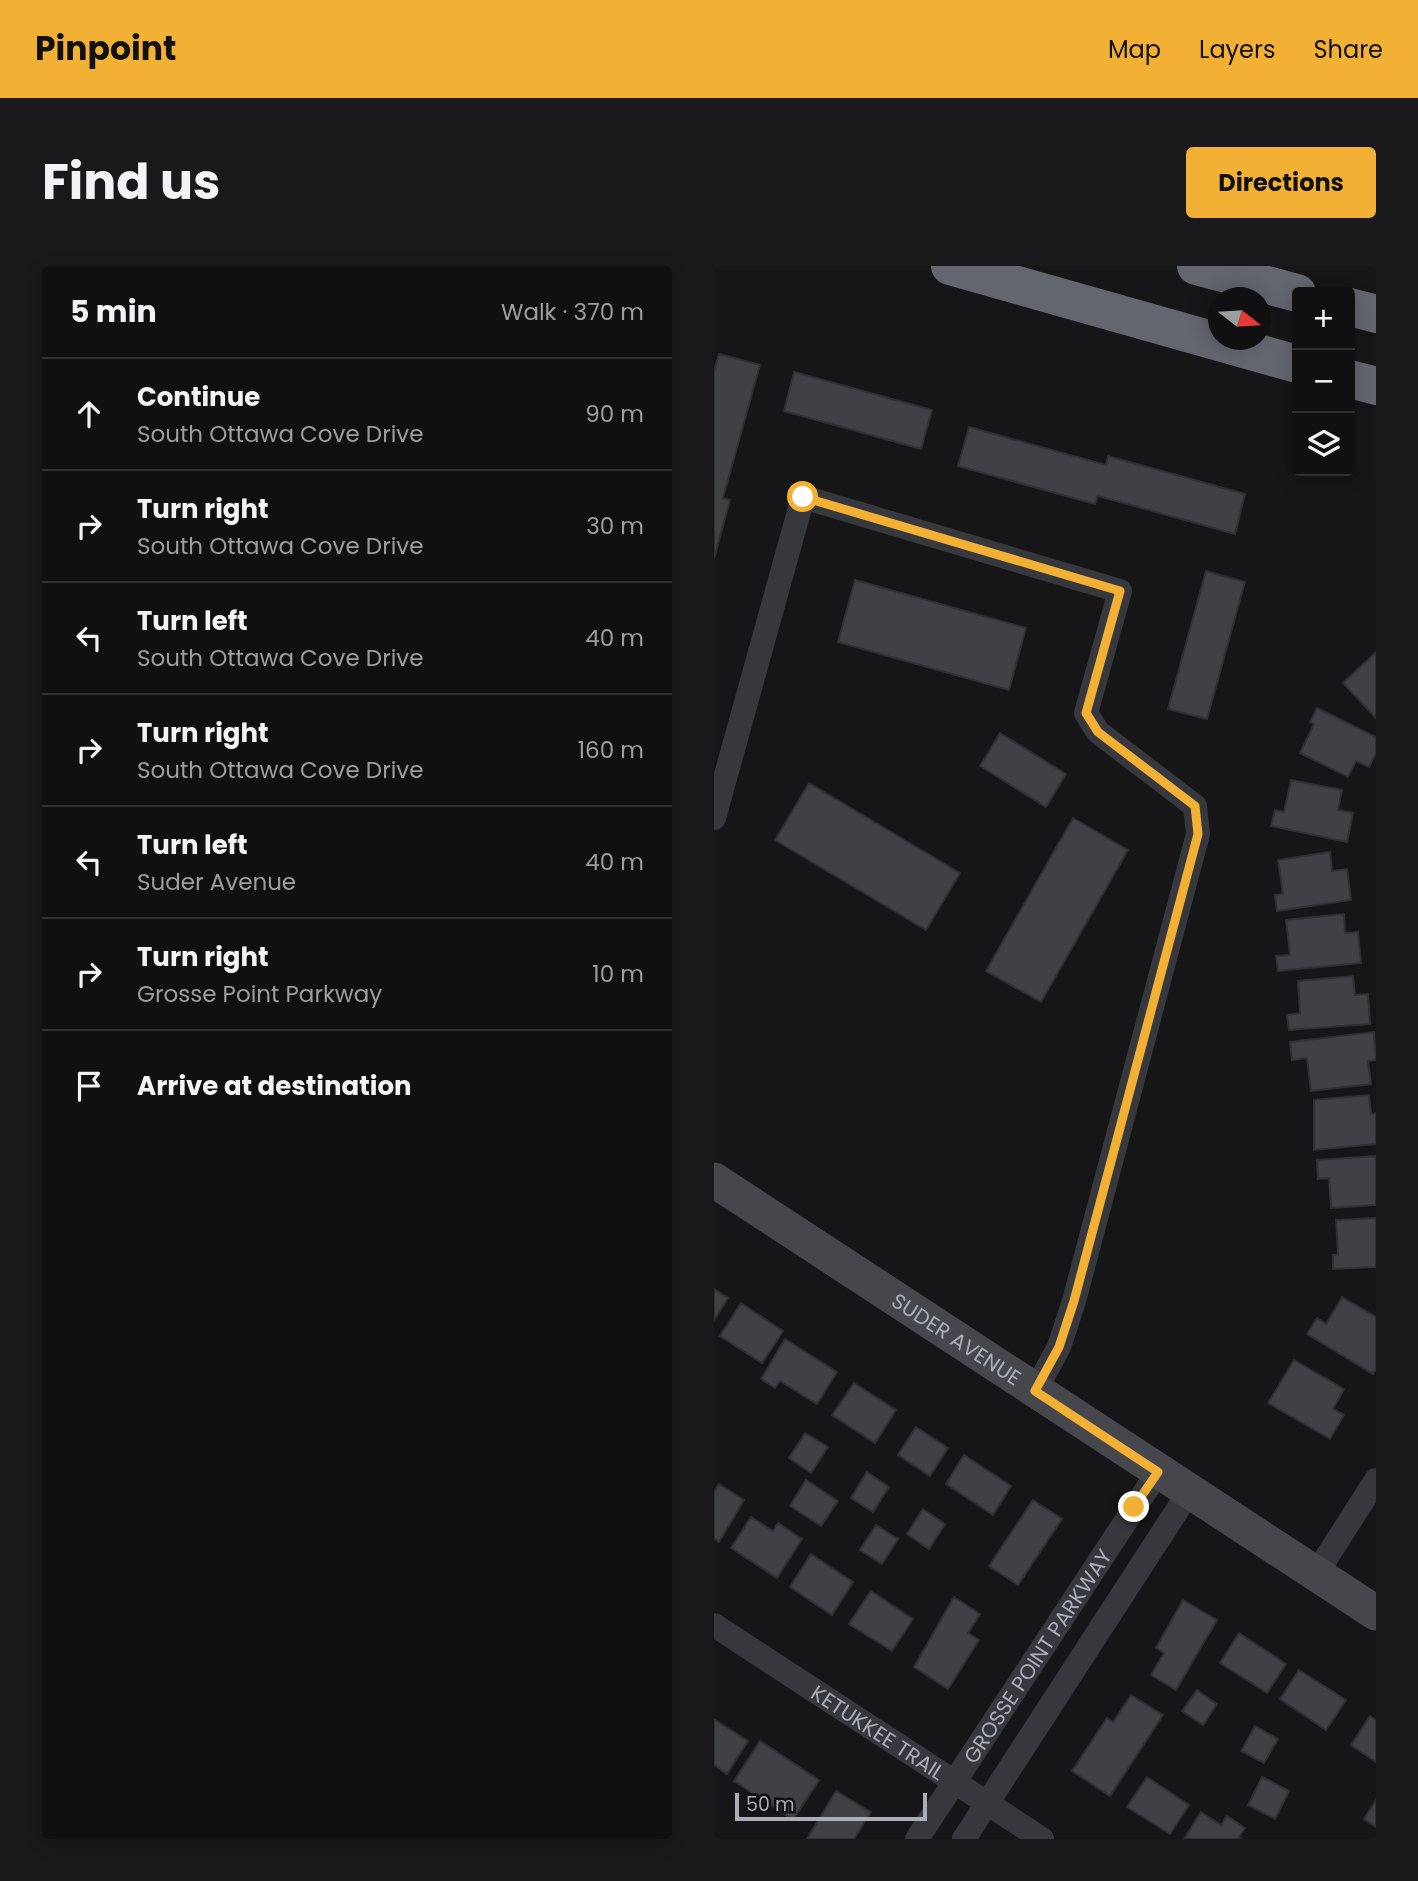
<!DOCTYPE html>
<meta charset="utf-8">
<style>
:root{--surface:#101012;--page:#19191b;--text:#f1f3f6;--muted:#9c9d9f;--line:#303032;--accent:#f2b134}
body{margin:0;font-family:Poppins,sans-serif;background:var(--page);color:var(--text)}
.controls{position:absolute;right:21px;top:21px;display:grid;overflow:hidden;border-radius:7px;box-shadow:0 4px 18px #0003}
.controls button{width:63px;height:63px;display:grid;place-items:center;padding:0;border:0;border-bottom:2px solid var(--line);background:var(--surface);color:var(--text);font:35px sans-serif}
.compass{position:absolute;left:494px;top:21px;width:63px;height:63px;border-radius:50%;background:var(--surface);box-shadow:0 4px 18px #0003;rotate:107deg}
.scale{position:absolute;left:21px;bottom:18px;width:192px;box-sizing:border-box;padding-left:7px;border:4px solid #a8adb8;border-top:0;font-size:19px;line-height:24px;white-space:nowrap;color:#a8adb8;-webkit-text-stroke:5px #111113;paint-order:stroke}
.stop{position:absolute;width:21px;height:21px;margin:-16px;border:5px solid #f2b134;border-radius:50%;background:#fff}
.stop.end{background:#f2b134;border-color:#fff;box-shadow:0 2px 7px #0008}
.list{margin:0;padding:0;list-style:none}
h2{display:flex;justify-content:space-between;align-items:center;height:91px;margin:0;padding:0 28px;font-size:30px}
h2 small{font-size:23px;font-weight:400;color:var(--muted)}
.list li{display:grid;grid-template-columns:46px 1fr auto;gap:21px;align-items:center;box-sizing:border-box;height:112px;padding:0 28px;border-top:2px solid var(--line)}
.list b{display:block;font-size:26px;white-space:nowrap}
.list p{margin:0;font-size:23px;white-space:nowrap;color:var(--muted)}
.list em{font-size:23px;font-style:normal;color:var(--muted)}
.icon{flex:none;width:38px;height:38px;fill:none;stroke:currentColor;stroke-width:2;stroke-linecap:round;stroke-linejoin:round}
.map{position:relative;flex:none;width:662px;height:1573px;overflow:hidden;border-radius:7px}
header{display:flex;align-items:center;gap:42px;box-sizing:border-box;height:98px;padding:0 35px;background:var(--accent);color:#111}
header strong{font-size:33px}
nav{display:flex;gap:38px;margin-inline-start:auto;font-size:24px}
.intro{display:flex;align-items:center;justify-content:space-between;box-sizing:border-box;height:168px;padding:0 42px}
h1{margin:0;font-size:49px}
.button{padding:18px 32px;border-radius:7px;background:var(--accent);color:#111;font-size:24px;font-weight:700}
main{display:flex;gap:42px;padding:0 42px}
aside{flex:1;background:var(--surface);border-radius:7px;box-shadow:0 4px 18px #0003}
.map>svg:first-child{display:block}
</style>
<header>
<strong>Pinpoint</strong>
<nav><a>Map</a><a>Layers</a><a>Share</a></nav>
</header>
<div class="intro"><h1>Find us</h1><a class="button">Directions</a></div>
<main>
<aside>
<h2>5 min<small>Walk · 370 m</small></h2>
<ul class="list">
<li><svg class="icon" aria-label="ahead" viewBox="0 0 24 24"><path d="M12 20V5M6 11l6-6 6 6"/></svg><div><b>Continue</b><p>South Ottawa Cove Drive</p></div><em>90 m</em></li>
<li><svg class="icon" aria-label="right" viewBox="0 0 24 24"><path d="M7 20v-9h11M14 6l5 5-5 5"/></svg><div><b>Turn right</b><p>South Ottawa Cove Drive</p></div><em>30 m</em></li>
<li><svg class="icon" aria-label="left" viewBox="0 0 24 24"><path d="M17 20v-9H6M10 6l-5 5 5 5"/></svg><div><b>Turn left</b><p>South Ottawa Cove Drive</p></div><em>40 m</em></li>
<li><svg class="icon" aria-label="right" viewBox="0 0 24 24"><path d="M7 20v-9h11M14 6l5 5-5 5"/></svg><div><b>Turn right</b><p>South Ottawa Cove Drive</p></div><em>160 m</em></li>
<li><svg class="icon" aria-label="left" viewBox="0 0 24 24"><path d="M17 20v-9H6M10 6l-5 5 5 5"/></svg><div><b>Turn left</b><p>Suder Avenue</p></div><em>40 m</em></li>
<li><svg class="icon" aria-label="right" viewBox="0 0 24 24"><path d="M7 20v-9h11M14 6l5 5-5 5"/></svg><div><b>Turn right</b><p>Grosse Point Parkway</p></div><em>10 m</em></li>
<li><svg class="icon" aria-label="arrive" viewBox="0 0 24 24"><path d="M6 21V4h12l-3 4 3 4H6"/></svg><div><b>Arrive at destination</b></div></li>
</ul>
</aside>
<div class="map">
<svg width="662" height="1573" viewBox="0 0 662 1573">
<rect width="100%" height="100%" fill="#161618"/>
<path fill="#404145" stroke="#303034" stroke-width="2" d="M5,88L46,99L9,232L16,234L0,293V105Z
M80,106L218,144L207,183L70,145Z
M255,161L392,199L394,190L531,228L521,268L384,230L381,238L244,200Z
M492,305L531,316L493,453L454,443Z
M141,314L312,362L295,424L124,376Z
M662,386V452L629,417Z
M603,442L662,471V487L655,501L642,495L634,511L586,487L600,458L596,456Z
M286,467L352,508L332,541L266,500Z
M577,514L628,524L624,544L639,547L633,576L557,560L561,544L570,546Z
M95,517L246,607L212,664L61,574Z
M359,552L414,584L327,736L272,705Z
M616,586L618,605L633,603L637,634L563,645L561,629L569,628L564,594Z
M630,648L631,667L644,666L647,697L564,705L562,690L576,689L572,654Z
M639,710L641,729L654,728L656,758L575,764L573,749L586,747L584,715Z
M660,766L662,794L654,795L657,818L597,825L593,792L578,794L576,776Z
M655,829L657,848L662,847V878L600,884V834Z
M662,890V939L617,942L615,912L604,913L603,894Z
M662,952V1001L619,1003V989H624L622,954Z
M0,1023L14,1032L0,1054Z
M628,1031L662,1051V1103L659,1108L593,1068L603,1052L612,1058Z
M27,1037L69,1065L48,1097L6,1070Z
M71,1073L123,1106L103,1138L66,1115L61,1122L47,1113Z
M580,1094L630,1123L619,1143L630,1149L616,1173L554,1137Z
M140,1117L182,1144L161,1177L118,1149Z
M202,1161L234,1182L216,1210L184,1189Z
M91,1167L114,1181L97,1207L75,1192Z
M250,1189L297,1220L279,1249L232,1218Z
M153,1206L175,1221L159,1246L137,1232Z
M92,1214L124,1235L107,1260L76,1240Z
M5,1218L30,1234L5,1276L0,1272V1226Z
M319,1234L348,1253L304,1319L275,1300Z
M209,1243L231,1258L215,1283L193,1268Z
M37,1251L59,1265L64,1257L88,1273L63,1312L17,1282Z
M162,1259L184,1273L168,1298L146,1284Z
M97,1288L139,1316L118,1349L76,1321Z
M157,1325L199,1353L178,1385L135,1358Z
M240,1331L266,1348L254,1367L265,1374L234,1423L200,1401Z
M469,1334L503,1354L462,1424L437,1409L450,1387L442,1382Z
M525,1367L572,1398L553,1427L506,1397Z
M585,1404L632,1434L612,1464L566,1433Z
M483,1424L503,1438L489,1459L468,1445Z
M417,1429L449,1449L396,1530L358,1505L393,1452L399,1456Z
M656,1450L662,1454V1496L637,1479Z
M0,1453L34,1475L13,1508L0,1499Z
M541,1460L564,1473L550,1497L527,1485Z
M46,1475L105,1514L79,1554L20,1515Z
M433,1511L475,1539L456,1568L413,1541Z
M548,1511L575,1525L561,1553L534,1539Z
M122,1525L157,1546L140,1573H93Z
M662,1534V1561L650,1553Z
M487,1546L507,1559L513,1550L531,1562L525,1571L528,1573H470Z"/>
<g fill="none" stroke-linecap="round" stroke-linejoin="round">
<g stroke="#37383d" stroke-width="24">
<path d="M0,552L89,231L406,325L372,447L384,466L481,540L484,568L360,1035L345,1081L321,1125"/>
<path d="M602,1308L662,1214"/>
<path id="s1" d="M0,1359L328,1573"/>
<path id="s2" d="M203,1573L444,1206"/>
<path d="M250,1573L475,1226"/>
</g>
<path stroke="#45474d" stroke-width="35" id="s3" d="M0,914L662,1347"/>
<path stroke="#63666e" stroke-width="38" d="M236,0L583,98
M482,0L583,27
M636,41L662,48
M636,113L662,120"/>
</g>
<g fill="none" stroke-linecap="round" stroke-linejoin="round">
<path stroke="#f2b134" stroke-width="9" d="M89,231L406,325L372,447L384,466L481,540L484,568L360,1035L345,1081L321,1125L444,1206L420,1241"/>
</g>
<g text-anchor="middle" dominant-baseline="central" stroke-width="6" stroke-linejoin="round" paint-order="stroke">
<g font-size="21" fill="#a8adb8" stroke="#111113">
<text stroke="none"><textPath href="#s3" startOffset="290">SUDER AVENUE</textPath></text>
<text stroke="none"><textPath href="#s2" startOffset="219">GROSSE POINT PARKWAY</textPath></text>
<text stroke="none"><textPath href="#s1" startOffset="196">KETUKKEE TRAIL</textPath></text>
</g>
</g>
</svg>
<div class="controls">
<button>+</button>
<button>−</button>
<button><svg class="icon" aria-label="layers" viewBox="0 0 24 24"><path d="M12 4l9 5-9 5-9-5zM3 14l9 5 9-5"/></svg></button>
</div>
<svg class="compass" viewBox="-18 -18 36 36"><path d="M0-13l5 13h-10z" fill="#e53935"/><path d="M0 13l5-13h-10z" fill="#9c9d9f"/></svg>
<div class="scale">50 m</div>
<div class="stop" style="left:89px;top:231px"></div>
<div class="stop end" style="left:420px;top:1241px"></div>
</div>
</main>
